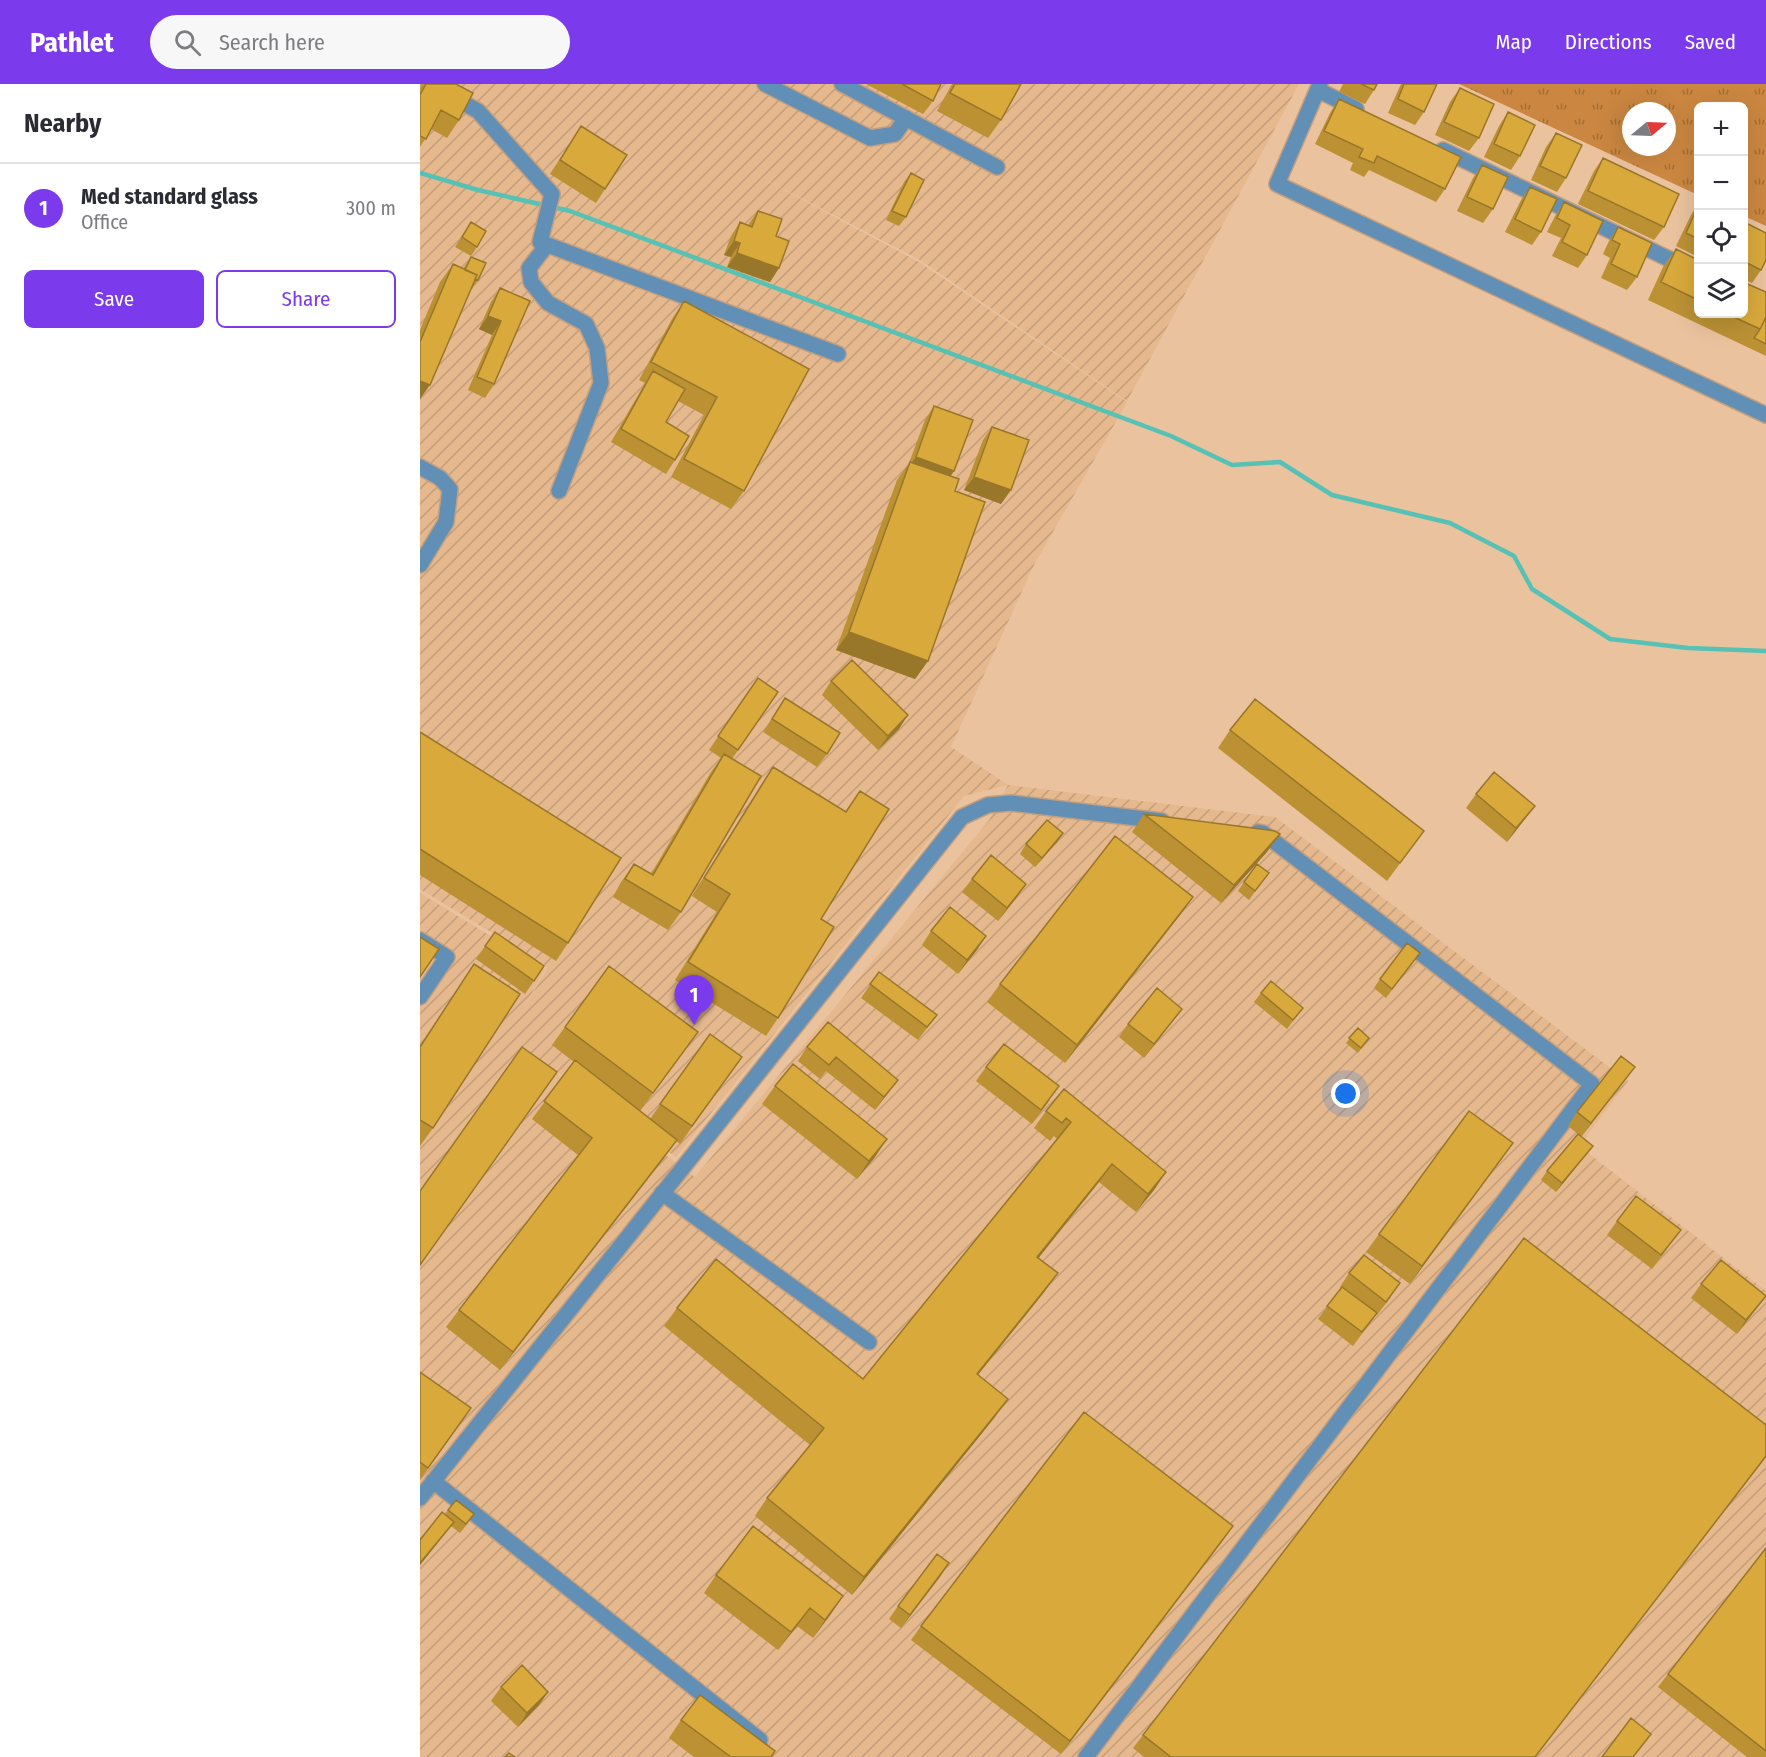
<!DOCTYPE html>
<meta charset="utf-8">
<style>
:root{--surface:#fff;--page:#f7f7f7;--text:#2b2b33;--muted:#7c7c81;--line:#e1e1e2;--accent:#7c3aed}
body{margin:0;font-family:"Fira Sans Condensed",sans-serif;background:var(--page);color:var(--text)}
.controls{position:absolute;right:18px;top:18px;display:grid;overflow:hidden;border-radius:9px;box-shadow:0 6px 24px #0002}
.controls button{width:54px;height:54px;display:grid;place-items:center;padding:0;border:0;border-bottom:2px solid var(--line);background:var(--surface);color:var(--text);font:30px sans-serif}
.compass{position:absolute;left:1202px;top:18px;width:54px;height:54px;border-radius:50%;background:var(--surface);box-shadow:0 6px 24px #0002;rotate:71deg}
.you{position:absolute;left:926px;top:1010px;width:21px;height:21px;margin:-15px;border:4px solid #fff;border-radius:50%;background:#1a73e8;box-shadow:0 0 0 9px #1a73e833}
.badge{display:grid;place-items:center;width:39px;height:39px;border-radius:50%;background:var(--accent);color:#fff;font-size:20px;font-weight:700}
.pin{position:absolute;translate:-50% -50px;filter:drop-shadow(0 2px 3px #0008)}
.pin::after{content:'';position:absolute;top:32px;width:21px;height:18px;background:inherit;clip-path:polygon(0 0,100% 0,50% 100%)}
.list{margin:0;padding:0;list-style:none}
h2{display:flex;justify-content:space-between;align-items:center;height:78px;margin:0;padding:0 24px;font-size:26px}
h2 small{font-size:20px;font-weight:400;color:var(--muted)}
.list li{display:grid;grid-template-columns:39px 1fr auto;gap:18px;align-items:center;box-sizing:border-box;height:90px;padding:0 24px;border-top:2px solid var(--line)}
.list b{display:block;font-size:22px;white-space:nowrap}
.list p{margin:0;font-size:20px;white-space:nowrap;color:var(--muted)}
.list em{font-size:20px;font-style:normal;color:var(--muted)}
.actions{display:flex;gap:12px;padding:18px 24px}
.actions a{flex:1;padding:14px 0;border:2px solid var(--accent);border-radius:9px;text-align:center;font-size:21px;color:var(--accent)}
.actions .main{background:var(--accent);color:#fff}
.icon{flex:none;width:33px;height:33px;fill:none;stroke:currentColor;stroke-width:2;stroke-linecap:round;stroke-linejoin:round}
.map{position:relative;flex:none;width:1346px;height:1673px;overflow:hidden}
header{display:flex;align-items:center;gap:36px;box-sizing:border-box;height:84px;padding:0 30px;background:var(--accent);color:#fff}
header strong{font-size:28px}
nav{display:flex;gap:33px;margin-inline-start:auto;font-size:21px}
.search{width:420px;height:54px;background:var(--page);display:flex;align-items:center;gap:15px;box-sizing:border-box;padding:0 21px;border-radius:33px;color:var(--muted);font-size:22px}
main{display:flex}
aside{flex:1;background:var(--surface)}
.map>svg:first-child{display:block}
</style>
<header>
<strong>Pathlet</strong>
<div class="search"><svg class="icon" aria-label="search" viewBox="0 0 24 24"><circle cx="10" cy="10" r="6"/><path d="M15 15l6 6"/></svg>Search here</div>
<nav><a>Map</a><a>Directions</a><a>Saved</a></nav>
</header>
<main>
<aside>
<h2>Nearby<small></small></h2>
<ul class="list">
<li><span class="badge">1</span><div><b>Med standard glass</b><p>Office</p></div><em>300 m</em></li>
</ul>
<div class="actions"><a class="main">Save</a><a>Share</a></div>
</aside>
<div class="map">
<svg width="1346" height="1673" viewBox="0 0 1346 1673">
<defs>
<pattern id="industrial-furrows" width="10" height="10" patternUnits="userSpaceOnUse" patternTransform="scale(1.5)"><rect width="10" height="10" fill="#e5b88e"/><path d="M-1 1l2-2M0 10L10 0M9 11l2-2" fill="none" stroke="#c49d79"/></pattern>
<pattern id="grass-tufts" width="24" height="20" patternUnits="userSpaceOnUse" patternTransform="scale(1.5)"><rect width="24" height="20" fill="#cb8741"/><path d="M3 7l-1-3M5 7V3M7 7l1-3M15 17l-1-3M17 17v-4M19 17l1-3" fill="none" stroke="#a46d34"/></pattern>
</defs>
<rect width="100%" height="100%" fill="#eac29e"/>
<path fill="url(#industrial-furrows)" d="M0,0H879L707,317L500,176L323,84L499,178L707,318L614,481L531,663L588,701L544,712L256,1073L104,964L275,1093L569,736L588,701L855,733L1208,997L1159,1062L1346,1207V1673H0V809L125,885L101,929L128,883L0,805Z"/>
<path fill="url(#grass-tufts)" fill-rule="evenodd" d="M1039,0H1346V142L1324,132V22H1278V111ZM1211,27H1247V63H1211Z"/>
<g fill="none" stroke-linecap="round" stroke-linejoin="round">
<path stroke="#56c1b4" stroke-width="4.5" d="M0,89L58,106L150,127L751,352L812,381L860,378L912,411L1030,439L1094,472L1112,505L1190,555L1268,564L1346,567"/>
<g stroke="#c29f80" stroke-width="18">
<path id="minor" d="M9,0L58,27L132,110L120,158L418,270
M345,0L450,54L475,50L486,34
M422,0L577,83
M900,0L857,100L1346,331
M898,6L936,25
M1023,66L1278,189
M127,161L109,184L111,198L128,219L166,240L177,264L181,299L139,407
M0,383L20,394L30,405L26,438L0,481
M0,856L27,873L0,913
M242,1109L449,1258
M13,1397L340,1656
M0,1414L542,733L568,721L591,719L742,737
M666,1673L1172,1000L843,749L838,748"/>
</g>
<use href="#minor" stroke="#628fb5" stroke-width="15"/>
</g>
<path fill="#bb9134" d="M2,0H36L39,36L27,54L11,45L0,63V4Z
M446,0H521L513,17L503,30Z
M532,0H601L581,36L568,54L517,27Z
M923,0H957L954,6L945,20L919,8Z
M981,0H1017L1004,28L995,41L968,29Z
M1040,4L1059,54L1049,67L1015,51L1030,18Z
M919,15L1025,105L1016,118L949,86L944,93L930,86L933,79L895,60L910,29Z
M1088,28L1100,72L1091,86L1064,73L1079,42Z
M161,42L185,105L176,119L130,90Z
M1136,49L1146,94L1137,108L1111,96L1126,63Z
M1183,74L1244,143L1234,156L1158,120L1174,87Z
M1062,81L1073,125L1063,139L1037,127L1053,94Z
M491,89L486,133L479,142L466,136L484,98Z
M1110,103L1121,148L1112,161L1085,148L1101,116Z
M1144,118L1167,171L1158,184L1132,172L1141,154L1127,148L1135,132Z
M1278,120V173L1256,162L1271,131Z
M338,127L356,152L359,184L350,198L307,183L311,173L304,171L311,152L320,138L328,141Z
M51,138L57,163L51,172L35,163Z
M1326,139L1341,186L1332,199L1323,195V142Z
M1198,143L1217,193L1207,206L1181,194L1190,174L1183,170L1189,157Z
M1256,165L1278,176V230H1323L1346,208V272L1228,216L1243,183Z
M51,173L58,196L52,205H51L0,315V246L20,198L33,180L43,185Z
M80,204L110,217L74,300L65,314L48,306L72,251L59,245L71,218Z
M264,217L389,285L324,407L311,425L251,393L284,331L258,317L246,338L255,376L246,390L191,358L225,299L219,296L252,235Z
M514,322L530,392L535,407L508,577L495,595L416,566L477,396L489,379L505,336Z
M572,343L581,420L544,406L563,356Z
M338,594L358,608L312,675L261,828L248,846L193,813L201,798L214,780L231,790L291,688L301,674L289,666Z
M411,597L479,645L458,666L402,611Z
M365,614L407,670L397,683L343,648Z
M810,646L1004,747L967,797L798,664Z
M0,648L148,859L136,877L0,791Z
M353,683L425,728L440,707L401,835L358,934L346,952L255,896L297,828L272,812L341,701Z
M1056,710L1115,722L1105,735L1087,758L1046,724Z
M724,730L847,768L801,819L712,748Z
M643,749L637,758L615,783L600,770L606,760Z
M552,795L597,813L578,837L542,808Z
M824,798H842L829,816L818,807Z
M773,813L760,831L645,979L567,918L580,900Z
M511,847L566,852L538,890L502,861Z
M75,848L124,882L105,910L56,875Z
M993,878L966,914L954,904L960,895Z
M54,880L13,1044L0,1062V962Z
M459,888L517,931L498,956L441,914Z
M841,909L876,933L867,945L834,918Z
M762,925L724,974L699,953L708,940Z
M408,938L468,1009L455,1026L406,987L400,995L378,977L387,963Z
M145,943L265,966L220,1027L230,1035L290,950L322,973L260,1060L256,1057L244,1074L80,1286L26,1243L39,1226L158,1071L112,1035L154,978L132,961Z
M938,944L949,954L938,969L926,959Z
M566,983L630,1016L612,1040L556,997Z
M1205,996L1161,1053L1173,1062L1136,1108L1121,1096L1127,1087L1158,1050L1148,1042L1157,1028Z
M355,1002L455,1073L437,1095L342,1020Z
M644,1005L746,1088L734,1106L716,1128L679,1098L619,1173L625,1207L558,1291L575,1333L432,1511L335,1432L347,1414L390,1361L244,1242L257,1224L443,1295L637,1055L634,1052L630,1057L614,1044L626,1027Z
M1093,1059L990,1200L946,1168L959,1150Z
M1197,1137L1261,1146L1232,1185L1187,1151Z
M929,1189L971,1213L957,1231H956L933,1262L898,1235L921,1204L920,1203Z
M1281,1200L1346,1212L1317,1250L1271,1214Z
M0,1288L51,1324L0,1396Z
M36,1416L48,1439L40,1449L31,1442L0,1481V1456L25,1431Z
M804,1455L641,1670L491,1556L501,1542Z
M1346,1464V1673H1327L1238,1603L1248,1590Z
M529,1479L481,1544L469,1535L478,1522Z
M296,1491L423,1512L393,1554L377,1542L358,1566L284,1509Z
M81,1603L128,1608L119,1621L98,1643L71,1617Z
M261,1636L351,1673H274L249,1654Z
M723,1651L1116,1673H724L713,1664Z"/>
<path fill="#98762a" d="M314,157L320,159L311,173L304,171Z
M317,169L359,184L350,198L307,183Z
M68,232L81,237L72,251L59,245Z
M0,297L10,301L0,315Z
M496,373L534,387L525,401L486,386Z
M554,393L591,406L581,420L544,406Z
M429,548L508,577L495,595L416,566Z
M488,631L479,645L458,666L468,652Z
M1115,722L1105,735L1087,758L1096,744Z
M643,749L637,758L615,783L622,774Z
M860,750L847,768L801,819L814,801Z
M606,800L597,813L578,837L587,824Z
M773,813L760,831L645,979L657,961Z
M566,852L557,866L538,890L547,876Z
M762,925L752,938L724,974L734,960Z
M1215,983L1205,996L1161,1053L1171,1039Z
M478,996L468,1009L455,1026L464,1013Z
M467,1055L455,1073L437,1095L449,1077Z
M257,1056L244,1074L80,1286L93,1268Z
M1093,1059L1080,1077L990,1200L1002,1182Z
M1173,1062L1166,1071L1136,1108L1142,1099Z
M692,1080L679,1098L605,1191L617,1173Z
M746,1088L734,1106L716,1128L728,1110Z
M638,1189L625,1207L544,1308L557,1290Z
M1346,1212L1336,1225L1317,1250L1326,1236Z
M588,1315L575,1333L432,1511L444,1493Z
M1346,1372V1373L1115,1673Z
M34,1438L24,1451L0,1481V1479Z
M813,1442L804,1455L641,1670L650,1657Z
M529,1479L520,1493L481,1544L490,1531Z
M423,1512L411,1530L393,1554L405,1536Z
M390,1524L377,1542L358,1566L371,1548Z
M128,1608L119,1621L98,1643L107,1629Z"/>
<path fill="#d9a93c" stroke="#98762a" stroke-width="1.5" d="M6,0H36L53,9L39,36L21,26L6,55L0,52V11Z
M482,0H521L513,17Z
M535,0H601L581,36L530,9Z
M941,0H957L954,6Z
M984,0H1017L1004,28L978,15Z
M1040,4L1074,20L1059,54L1024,38Z
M919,15L1041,73L1025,105L957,72L954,79L939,73L943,65L904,47Z
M1088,28L1115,41L1100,72L1074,60Z
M161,42L207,71L185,105L140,76Z
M1136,49L1162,61L1146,94L1120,82Z
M1183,74L1259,110L1244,143L1168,107Z
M1062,81L1088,93L1073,125L1047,113Z
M491,89L504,96L486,133L472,127Z
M1110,103L1137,115L1121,148L1095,135Z
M1144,118L1183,137L1167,171L1142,158L1150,141L1137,134Z
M1278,122V155L1266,149Z
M338,127L362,135L356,152L369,157L359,184L317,169L320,159L314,157L320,138L332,143Z
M51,138L66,147L57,163L42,153Z
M1326,139L1346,149V176L1341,186L1323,177V144Z
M1198,143L1232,159L1217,193L1191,180L1200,160L1192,156Z
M1256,165L1278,176V216L1241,198Z
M51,173L66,179L58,196L55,195L57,191L45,186Z
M33,180L57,191L10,301L0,297V258Z
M1323,198L1346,208V233L1340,245L1307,230H1323Z
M80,204L110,217L74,300L57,293L81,237L68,232Z
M264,217L389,285L324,407L264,375L297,313L231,278Z
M1346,233V260L1334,254L1340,245Z
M233,287L265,305L246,338L269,352L255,376L201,345Z
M514,322L553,336L534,387L496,373Z
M572,343L609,356L591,406L554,393Z
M490,378L539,395L535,407L565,418L508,577L429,548Z
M432,576L488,631L468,652L411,597Z
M338,594L358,608L318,666L298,652Z
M365,614L420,649L407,670L352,635Z
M835,615L1004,747L980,779L810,646Z
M0,648L201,774L148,859L0,765Z
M304,670L341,692L261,828L205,795L214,780L233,791Z
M353,683L426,728L440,707L469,725L401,835L414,843L358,934L268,878L310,810L284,794Z
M1074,688L1115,722L1096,744L1056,710Z
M724,730L855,747L860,750L814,801Z
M627,736L643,749L622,774L606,760Z
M695,752L773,813L657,961L580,900Z
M571,771L606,800L587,824L552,795Z
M837,780L849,789L835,807L824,798Z
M530,823L566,852L547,876L511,847Z
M75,848L124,882L114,897L65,862Z
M0,853L19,865L0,893Z
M987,859L1000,869L972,905L960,895Z
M54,880L100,910L13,1044L0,1036V963Z
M189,882L278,948L233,1009L145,943Z
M459,888L517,931L507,943L450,900Z
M851,897L883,924L873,936L841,909Z
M737,904L762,925L734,960L708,940Z
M408,938L478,996L464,1013L416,973L409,981L387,963Z
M938,944L949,954L941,964L929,954Z
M290,950L322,973L272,1042L240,1020Z
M584,960L639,1002L621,1026L566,983Z
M102,963L137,988L0,1181V1107Z
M1201,972L1215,983L1171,1039L1157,1028Z
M155,976L257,1056L93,1268L39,1226L172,1054L124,1017Z
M373,980L467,1055L449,1077L355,1002Z
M644,1005L746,1088L728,1110L692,1080L617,1173L638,1189L557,1290L588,1315L444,1493L347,1414L404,1344L257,1224L296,1175L443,1295L651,1038L646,1034L642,1039L626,1027Z
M1049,1027L1093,1059L1002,1182L959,1150Z
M1158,1050L1173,1062L1142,1099L1127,1087Z
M1216,1112L1261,1146L1241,1171L1197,1137Z
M1104,1154L1346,1341V1372L1115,1673H751L723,1651Z
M944,1171L980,1199L966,1218L929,1189Z
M1301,1176L1346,1212L1326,1236L1281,1200Z
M922,1203L957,1229L942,1248L907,1222Z
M0,1288L51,1324L8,1384L0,1378Z
M664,1328L813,1442L650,1657L501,1542Z
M36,1416L54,1430L46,1440L28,1426Z
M22,1428L34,1438L0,1479V1456Z
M333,1442L423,1512L405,1536L390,1524L371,1548L296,1491Z
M1346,1464V1667L1248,1590Z
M517,1470L529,1479L490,1531L478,1522Z
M102,1581L128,1608L107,1629L81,1603Z
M280,1611L355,1667L351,1673H311L261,1636Z
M1211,1634L1231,1650L1213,1673H1182Z
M89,1669L95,1673H85Z"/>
</svg>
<div class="controls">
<button>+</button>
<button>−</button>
<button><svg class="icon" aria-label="locate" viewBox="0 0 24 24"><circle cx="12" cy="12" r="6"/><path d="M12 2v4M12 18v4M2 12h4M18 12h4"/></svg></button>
<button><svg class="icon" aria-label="layers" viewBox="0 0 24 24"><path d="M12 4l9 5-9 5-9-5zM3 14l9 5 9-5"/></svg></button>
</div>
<svg class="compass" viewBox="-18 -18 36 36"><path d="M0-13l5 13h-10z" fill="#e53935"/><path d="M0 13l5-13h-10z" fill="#7c7c81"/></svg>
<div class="you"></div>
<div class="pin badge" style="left:274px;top:941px">1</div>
</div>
</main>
